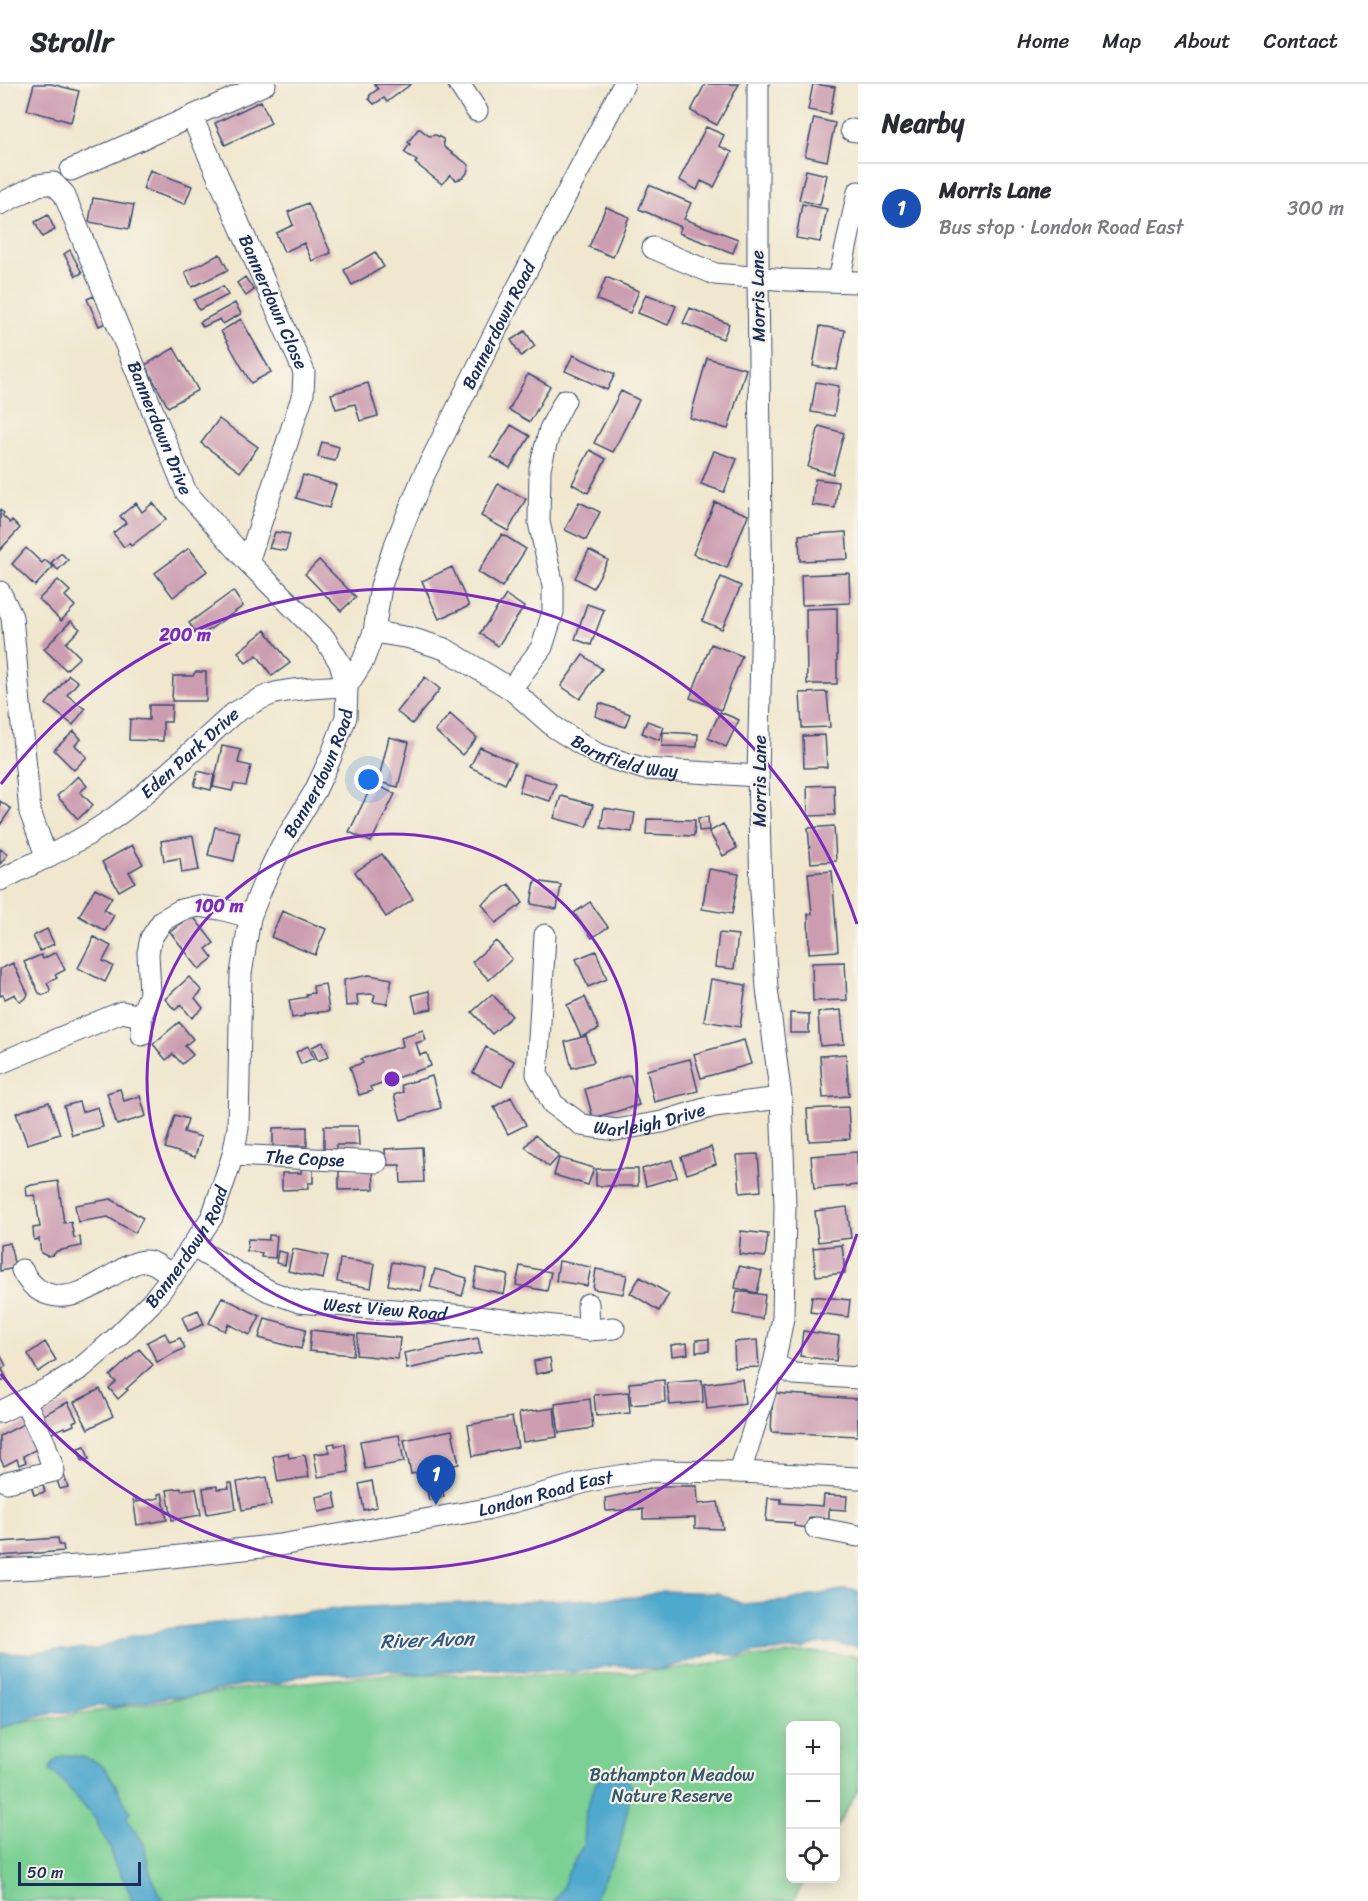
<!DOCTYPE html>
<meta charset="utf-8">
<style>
:root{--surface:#fff;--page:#f7f7f7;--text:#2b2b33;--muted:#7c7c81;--line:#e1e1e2;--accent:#0b8043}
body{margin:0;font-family:Sriracha,sans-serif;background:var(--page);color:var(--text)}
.controls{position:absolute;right:18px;bottom:18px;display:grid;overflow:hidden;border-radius:9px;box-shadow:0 3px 15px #0003}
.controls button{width:54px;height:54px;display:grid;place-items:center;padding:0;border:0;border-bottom:2px solid var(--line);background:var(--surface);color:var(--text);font:30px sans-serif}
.scale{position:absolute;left:18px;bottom:15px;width:123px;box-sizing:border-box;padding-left:6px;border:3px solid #1b2f5e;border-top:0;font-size:16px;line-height:21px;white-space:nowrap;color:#1b2f5e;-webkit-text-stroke:4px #f7f3e8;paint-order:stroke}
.you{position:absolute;left:369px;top:696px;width:21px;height:21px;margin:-15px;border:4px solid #fff;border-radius:50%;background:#1a73e8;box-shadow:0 0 0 9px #1a73e833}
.badge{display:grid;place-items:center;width:39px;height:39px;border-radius:50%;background:var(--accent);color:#fff;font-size:20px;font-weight:700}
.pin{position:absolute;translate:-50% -50px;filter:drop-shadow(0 2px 3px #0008)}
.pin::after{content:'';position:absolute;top:32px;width:21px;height:18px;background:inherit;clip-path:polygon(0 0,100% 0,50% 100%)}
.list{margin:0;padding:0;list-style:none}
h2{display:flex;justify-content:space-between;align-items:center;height:78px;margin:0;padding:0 24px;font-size:26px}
h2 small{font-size:20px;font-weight:400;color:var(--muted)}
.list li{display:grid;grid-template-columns:39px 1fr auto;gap:18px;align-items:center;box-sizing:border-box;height:90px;padding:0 24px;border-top:2px solid var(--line)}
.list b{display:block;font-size:22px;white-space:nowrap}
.list p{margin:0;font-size:20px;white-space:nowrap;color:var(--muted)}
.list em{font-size:20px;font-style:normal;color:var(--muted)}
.icon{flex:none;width:33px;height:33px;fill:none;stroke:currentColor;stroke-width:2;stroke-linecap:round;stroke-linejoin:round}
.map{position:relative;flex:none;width:858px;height:1817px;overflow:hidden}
header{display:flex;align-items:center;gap:36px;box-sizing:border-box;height:84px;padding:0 30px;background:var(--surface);border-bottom:2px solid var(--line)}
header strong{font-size:28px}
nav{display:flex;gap:33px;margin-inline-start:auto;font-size:21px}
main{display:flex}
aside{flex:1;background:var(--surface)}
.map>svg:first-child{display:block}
</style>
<header>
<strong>Strollr</strong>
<nav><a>Home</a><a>Map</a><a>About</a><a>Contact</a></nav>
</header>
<main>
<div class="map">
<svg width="858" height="1817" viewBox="0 0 858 1817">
<rect width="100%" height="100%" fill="#f7f3e8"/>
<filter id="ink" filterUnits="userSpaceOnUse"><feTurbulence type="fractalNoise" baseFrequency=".0167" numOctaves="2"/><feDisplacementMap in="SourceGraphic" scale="12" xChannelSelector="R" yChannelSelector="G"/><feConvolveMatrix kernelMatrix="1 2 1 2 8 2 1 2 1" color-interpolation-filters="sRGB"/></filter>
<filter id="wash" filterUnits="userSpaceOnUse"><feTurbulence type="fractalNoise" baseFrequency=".008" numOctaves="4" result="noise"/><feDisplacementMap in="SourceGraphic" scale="24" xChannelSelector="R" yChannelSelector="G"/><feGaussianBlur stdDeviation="1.35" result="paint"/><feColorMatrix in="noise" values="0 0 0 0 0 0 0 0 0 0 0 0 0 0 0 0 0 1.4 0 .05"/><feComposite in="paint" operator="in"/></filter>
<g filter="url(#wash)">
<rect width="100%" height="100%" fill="#f0e7ce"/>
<path fill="#7bd094" stroke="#4b8079" stroke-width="1.5" d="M809,1568L858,1572V1706L836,1744V1642H790V1794L806,1795L793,1817H0V1642L247,1604L389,1590L544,1591L632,1589L699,1582L733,1575Z"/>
<path fill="#50a8cd" stroke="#366c96" stroke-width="1.5" d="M846,1505L858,1507V1563C841,1559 818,1556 803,1565L757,1568L740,1572L728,1571L717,1568L687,1578L658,1586L615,1581L574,1588L547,1586L524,1587L477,1584L424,1590L386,1586L359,1590L317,1589L303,1591L277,1599L246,1600L188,1613H169L114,1623L95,1622L77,1628H56L0,1644V1570L3,1569L29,1570L49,1566L97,1565L131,1552L151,1550L165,1545L345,1524L486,1518L509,1520L539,1516H572L640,1513L662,1507L718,1509L742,1520L785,1517Z
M67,1671C113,1674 109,1696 130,1727L127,1733L128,1736L144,1760L149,1786L163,1817H133L124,1796L112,1775L111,1764L102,1750L96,1736L60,1694L50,1687C51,1678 59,1672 67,1671Z
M609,1687C618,1687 629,1695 632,1703L619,1765L593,1817H553L562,1805L568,1789L584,1760L586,1726L595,1701L602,1692Z"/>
<g id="blocks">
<path fill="#cc9db1" d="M34,0H51L79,7L71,38L27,26Z
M374,0H411L387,18L384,14L374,20L369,15L370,11L378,5Z
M705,0H739L717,41L691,27Z
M813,0L835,3L830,30L808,26Z
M261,17L271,39L225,61L215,39Z
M814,34L835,39L827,77L805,72Z
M706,43L724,51L719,62L732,68L714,103L701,97L697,106L679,96Z
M419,44L429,52L436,51L443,55L444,63L469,81L467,89L463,94L456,96L450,91L442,100L415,79L417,77L404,68L410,60L408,58Z
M150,86L192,102L185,120L143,105Z
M806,86L827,91L820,121L799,116Z
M649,101L691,119L684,135L738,155L733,169L679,149L681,143L639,125Z
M93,114L134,121L129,145L89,138Z
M308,119L331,169L312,177L304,159L284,168L276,149L293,141L288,128Z
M802,120L827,125L820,158L796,154Z
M606,123L629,133L613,173L589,163Z
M48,131L55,146L42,153L35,138Z
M70,166L82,189L76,192L64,170Z
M375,168L384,183L352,201L344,186Z
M220,170L228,186L192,203L185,188Z
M245,193L254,206L246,212L237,199Z
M606,193L639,207L630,229L597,216Z
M223,202L228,211L199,226L194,216Z
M646,210L676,222L668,241L638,229Z
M94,212L106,239L99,242L87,215Z
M235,219L241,230L223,240L220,235L203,243L200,238Z
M690,224L729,240L723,255L683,239Z
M241,235L271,288L251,299L221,247Z
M820,242L845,246L837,286L813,282Z
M525,247L535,262L521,272L511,256Z
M174,264L198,306L168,323L145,281Z
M573,271L615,290L607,306L565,287Z
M707,274L746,285L728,345L690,334Z
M528,290L550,302L530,338L509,326Z
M816,298L839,302L834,332L811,328Z
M368,299L378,332L360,337L355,320L336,325L331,310Z
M621,307L639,316L613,368L594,359Z
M219,335L258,363L240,388L201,359Z
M511,341L530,352L510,384L491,373Z
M819,342L844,349L833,390L808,383Z
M322,358L339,363L335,377L318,373Z
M590,366L606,375L588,409L572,400Z
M714,367L737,375L724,408L701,400Z
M303,391L336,401L329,424L296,414Z
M815,395L838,398L835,424L812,421Z
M498,400L526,415L508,447L481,432Z
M579,418L600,428L586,456L565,446Z
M715,418L748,431L727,484L693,470Z
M136,419L142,428L153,419L166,435L131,462L129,459L124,463L113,449L126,439L120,432Z
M0,426L4,429L2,431L10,439L12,436L20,444L0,466Z
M275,448L290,450L286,467L269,464Z
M846,448L848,475L800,477L799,451Z
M502,450L526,465L502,503L478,488Z
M26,464L42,479L45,476L53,483L35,502L12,480Z
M189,464L207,487L173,513L155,489Z
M589,466L608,476L593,504L575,494Z
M61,469L68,476L58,486L51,479Z
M319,476L356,513L341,527L305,490Z
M452,483L469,522L439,535L422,497Z
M849,489L850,519L802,521L801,491Z
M721,493L741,502L722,545L702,537Z
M58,496L70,507L65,512L75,522L61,537L39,515Z
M233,507L243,522L199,553L189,539Z
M506,511L524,523L498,562L480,549Z
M587,520L604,526L591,561L575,555Z
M837,524V600H807L806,525Z
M71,537L80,545L66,559L80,573L66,586L44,565Z
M265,546L290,579L272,592L257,571L246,579L238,568Z
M711,560L742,572L721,626L690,614Z
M583,571L602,585L580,615L561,602Z
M195,588H206V617H172L173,592H193Z
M69,591L78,598L67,611L85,625L73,641L46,620Z
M425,593L440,605L412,640L397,628Z
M827,608L830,643L802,644L800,609Z
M600,619L630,630L625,643L595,632Z
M149,621H172L171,638H163V657L129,656L130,635L149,636Z
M720,628L739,636L726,663L708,654Z
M450,630L477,654L462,671L435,647Z
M647,637L664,643L659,656L642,649Z
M74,647L81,655L75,661L87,673L74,686L54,666Z
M663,648L698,650L697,663L662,662Z
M825,651L827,683L804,684L803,652Z
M389,653L409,658L398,703L378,698Z
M222,662L241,666L238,679L251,682L246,702L234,700L232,707L213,703Z
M480,663L515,679L505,700L470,683Z
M198,687L214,691L211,706L194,702Z
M524,690L556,700L550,717L519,708Z
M78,692L87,702L80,708L93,721L78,735L57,712Z
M373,699L395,710L371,758L349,748Z
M834,701L835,731L808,732L807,702Z
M561,712L593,721L587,743L554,734Z
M0,717L11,725L0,741Z
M604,724L635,729L632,748L601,744Z
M708,733L709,746L699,747L698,734Z
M647,735L695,736L694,752L646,750Z
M723,740L737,764L723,772L709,748Z
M834,742L836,777L811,779L808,744Z
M215,743L240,748L234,777L208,771Z
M193,752L199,786L182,789L180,774L164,777L161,757Z
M132,761L143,780L129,788L135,798L119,807L102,778Z
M0,765L8,770L0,780Z
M382,770L413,815L386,833L355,788Z
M709,785L739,790L732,830L702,825Z
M832,787L838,867L809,869L808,830H812L808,789Z
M535,797L561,801L557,825L531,820Z
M509,800L523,819L496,839L482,820Z
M95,804L112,813L104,826L114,831L105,847L79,832Z
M590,818L608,843L592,854L574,829Z
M282,827L326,845L315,871L271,853Z
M192,831L214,859L206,865L213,874L199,885L170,848Z
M47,845L54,860L40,867L33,852Z
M719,849L738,851L734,885L715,883Z
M94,853L111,862L103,877L113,882L105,898L78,884Z
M496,857L512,875L489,896L472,878Z
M596,867L607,895L588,903L576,875Z
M56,868L65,886L55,891L57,894L47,899L50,905L49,909L43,911L39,909L24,878L41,871L43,875Z
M845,878L847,916L813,917L812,879Z
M13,879L28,910L26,914L21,917L18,916L15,910L5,915L3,911L0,912V885Z
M369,891L392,895L387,920L373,918L375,911L371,910L357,911L358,921L346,922L344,896Z
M189,893L202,907L195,914L203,924L192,934L181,921L175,926L165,915Z
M711,895L746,901L740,943L704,937Z
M325,900L329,927L304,930V932L292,934L289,916L307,913L306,910L314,909L313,902Z
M429,907L432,925L416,928L412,911Z
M492,910L512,932L492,950L472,928Z
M585,913L599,945L581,953L567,921Z
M841,926L844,960L820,962L818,928Z
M790,929L809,930V949H790Z
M179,938L193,955L185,962L193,971L182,980L173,970L166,976L153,960Z
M423,946L426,956L416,959L420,971L427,969L431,982L370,1003L372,1007L359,1011L350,983L363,979L361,975L403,962L401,953Z
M586,952L594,978L572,984L565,958Z
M744,956L751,980L701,994L694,970Z
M323,958L329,972L318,977L312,963Z
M308,962L314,974L301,980L296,968Z
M486,963L514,977L502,1003L473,989Z
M846,970L849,1012L823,1014L820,972Z
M690,975L698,1007L654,1018L647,986Z
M630,991L639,1021L593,1034L585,1005Z
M432,992L441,1024L401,1036L394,1011L403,1008L401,1001Z
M120,1005L124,1017L140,1012L146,1032L117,1041L107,1009Z
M511,1013L526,1041L508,1050L494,1023Z
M49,1018L60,1050L27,1060L16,1029Z
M79,1018L82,1028L98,1023L103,1043L72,1051L64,1022Z
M848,1023L850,1055L809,1057L807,1025Z
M175,1031L188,1035L184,1048L201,1053L195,1073L165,1064Z
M324,1042H358L359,1061H336V1065L324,1066Z
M307,1043V1062H284V1066H273V1044Z
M535,1051L559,1072L549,1083L525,1063Z
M422,1063L424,1098L401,1099L400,1081H386L385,1065Z
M711,1063L716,1080L687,1090L681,1073Z
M857,1068L858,1101L814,1105L811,1072Z
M758,1070L761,1107L740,1109L737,1071Z
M559,1074L594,1084L588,1101L554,1091Z
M672,1076L677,1093L646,1102L642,1085Z
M373,1082L374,1105L339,1106V1087H362Z
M301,1085H313V1099H308V1105L282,1106V1089H301Z
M596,1085H638V1102H596Z
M58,1097L64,1139L71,1138L74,1154L80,1153L81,1162L57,1167L53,1171L47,1172L41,1169L39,1155L34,1156L33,1144L40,1143L35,1111L27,1112L26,1102Z
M111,1115L143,1134L135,1149L108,1133L78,1138L75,1121Z
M847,1123L851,1154L818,1158L815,1127Z
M741,1147L768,1150L765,1173L739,1170Z
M269,1151L277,1152L275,1174L261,1173L262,1169L247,1167L248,1155L269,1156Z
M10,1159L15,1184L0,1187V1161Z
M842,1161L845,1189L816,1192L813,1164Z
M293,1165L328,1172L323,1195L288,1187Z
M278,1167L287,1169L285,1181L276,1179Z
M340,1175L375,1180L371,1204L337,1198Z
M559,1177L591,1183L587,1202L556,1197Z
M392,1178L425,1184L421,1207L388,1201Z
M520,1182L551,1188L547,1207L516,1201Z
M739,1182L762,1187L757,1209L735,1204Z
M477,1184L508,1191L504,1210L473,1203Z
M435,1185L467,1194L462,1212L430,1203Z
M596,1185L627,1191L623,1210L593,1205Z
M640,1193L669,1210L659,1227L630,1209Z
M737,1207L765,1211L762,1235L733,1230Z
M812,1212L850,1216L848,1233L810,1228Z
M222,1213L260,1232L250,1251L228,1240L225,1247L209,1239Z
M198,1226L204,1240L188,1247L182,1233Z
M265,1234L306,1245L301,1265L259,1254Z
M311,1246L355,1251L353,1271L309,1267Z
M803,1247L839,1252L836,1277L800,1272Z
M165,1249L170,1258L180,1254L185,1264L157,1278L147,1258Z
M358,1250L400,1254L398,1275L356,1271Z
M478,1254L481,1269L407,1285L404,1269Z
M709,1255V1267L696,1268V1256Z
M757,1256L759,1283L735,1284L734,1258Z
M45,1258L56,1276L38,1288L28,1270Z
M687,1259L688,1270L672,1272L671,1261Z
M139,1265L153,1281L126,1305L128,1306L118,1315L109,1304L116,1298L110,1292Z
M0,1270L6,1282L2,1285L7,1295L0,1298Z
M550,1274L552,1287L536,1290L534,1277Z
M742,1295L745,1320L707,1325L704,1300Z
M664,1296L665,1318L631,1321L629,1299Z
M702,1296L703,1318L670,1321L667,1299Z
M100,1305L113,1332L88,1345L74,1318Z
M628,1308L630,1329L596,1332L594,1311Z
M773,1309L858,1315V1352L771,1348Z
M590,1315L593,1344L559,1349L555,1320Z
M68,1318L77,1336L73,1338L74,1341L65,1345L64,1343L46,1352L37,1334Z
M554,1324L557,1353L523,1358L519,1329Z
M512,1333L518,1363L473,1372L468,1341Z
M31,1336L41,1363L23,1372L26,1378L19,1381L17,1375L4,1382L0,1374V1352Z
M452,1346L459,1380L411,1390L404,1356Z
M399,1351L404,1378L365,1385L360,1357Z
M335,1359V1362L345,1360L349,1388L318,1393L314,1370L330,1368L328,1360Z
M85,1362L89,1375L82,1377L78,1364Z
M288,1369L289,1374L305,1371L309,1393L278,1398L273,1372Z
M438,1387L444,1413L429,1416L424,1390Z
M64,1391L68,1403L60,1405L56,1393Z
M267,1393L271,1421L242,1426L237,1398Z
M42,1397L45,1408L34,1411L31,1400Z
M372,1397L377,1423L364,1426L359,1400Z
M228,1399H232L236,1425L207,1430L203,1404L217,1402V1405L229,1404Z
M666,1402H697L698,1420L718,1418L723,1445L695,1444V1434L643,1435V1425L606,1427L605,1414Z
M181,1404V1406L196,1404L201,1431L172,1436L167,1406Z
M162,1409L167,1436L137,1441L133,1414H136V1418L159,1414L158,1410Z
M334,1409L337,1424L319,1428L316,1413Z
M824,1411L847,1412L846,1426L829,1425V1434L809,1433L808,1444L794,1442V1439L766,1437L768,1414L781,1415V1419L823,1422Z
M58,1454L59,1461H63L64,1467L0,1472V1458Z"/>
</g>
</g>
<g filter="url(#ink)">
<use href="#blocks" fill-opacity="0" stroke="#3b4b6f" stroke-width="1.5"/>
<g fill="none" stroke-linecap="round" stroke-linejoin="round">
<g stroke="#3b4b6f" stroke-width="23">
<g id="minor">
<path d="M459,0L477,27"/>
<path id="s1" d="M192,33L304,288L303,310L248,478"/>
<path d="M851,46L858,47"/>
<path d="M71,86L265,0"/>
<path id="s2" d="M0,120L38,101L53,99L64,110L186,408L248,478L325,555L340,579L347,602"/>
<path d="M653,164L715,190L788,196L858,198"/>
<path d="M839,196L858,108"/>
<path d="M0,508L12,533L30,728L47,774"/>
<path id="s3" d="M374,548L410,554L445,565L511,605L554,643L597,670L645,685L758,692"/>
<path d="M511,605L542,563L553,528V502L539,438L540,384L550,345L565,316"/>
<path id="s4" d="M0,796C43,775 89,754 127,724C164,695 198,661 233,630C246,622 258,615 272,610C292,604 325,603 347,602"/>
<path id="s5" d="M545,851L537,990L553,1020L582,1041L616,1046L662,1038L714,1022L781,1014"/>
<path d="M142,951L141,932L150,910L148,869L151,854L163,836L181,826L198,822L220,825L250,833"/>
<path d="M0,979L122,928L141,932"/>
<path id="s6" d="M233,1071L377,1078"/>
<path id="s7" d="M193,1163L269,1207L299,1218L477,1233L589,1246L614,1244"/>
<path d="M22,1186C27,1196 35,1205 45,1209C72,1220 95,1201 118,1188C126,1183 134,1178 144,1177C155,1177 164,1186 172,1192"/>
<path d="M588,1220L589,1246"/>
<path d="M774,1280L794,1290L858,1294"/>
<path id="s8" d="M0,1328L51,1303L81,1284L115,1255L151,1219L172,1192L212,1133L233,1071L238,1044L241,890L250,833L264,798L281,763L315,707L330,675L346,633L347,602L363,577L374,548L381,502L393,466L422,395L508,222L624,0"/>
<path d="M740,1388L774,1280L783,1234L785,1121L781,1014L767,904L761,806L758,692L762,529L758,193V0"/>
<path d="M7,1398L54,1387L45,1360L25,1317"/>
<path d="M816,1444L858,1452"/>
<path id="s9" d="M0,1486L98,1481L280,1461L487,1425L593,1396L652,1387L740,1388L858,1394"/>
</g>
</g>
<use href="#minor" stroke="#fff" stroke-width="21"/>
</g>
</g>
<g fill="none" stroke="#7b2cbf" stroke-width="3">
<circle cx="392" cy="995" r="245"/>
<path d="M857 1150A490 490 0 0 1 1 1290M1 700A490 490 0 0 1 857 840"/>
</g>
<g text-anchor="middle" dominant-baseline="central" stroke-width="4.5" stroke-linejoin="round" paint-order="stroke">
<g font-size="18" fill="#1b2f5e" stroke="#f7f3e8">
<text transform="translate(758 212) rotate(-91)">Morris Lane</text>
<text stroke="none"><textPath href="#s1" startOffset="202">Bannerdown Close</textPath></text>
<text stroke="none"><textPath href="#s8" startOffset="1245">Bannerdown Road</textPath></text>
<text stroke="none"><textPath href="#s2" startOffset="326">Bannerdown Drive</textPath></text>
<text stroke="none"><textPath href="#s4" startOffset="230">Eden Park Drive</textPath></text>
<text stroke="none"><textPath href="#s3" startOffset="286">Barnfield Way</textPath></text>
<text stroke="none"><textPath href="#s8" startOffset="758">Bannerdown Road</textPath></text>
<text transform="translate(760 697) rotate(-90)">Morris Lane</text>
<text stroke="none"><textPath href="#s5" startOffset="278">Warleigh Drive</textPath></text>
<text stroke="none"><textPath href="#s6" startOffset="72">The Copse</textPath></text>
<text stroke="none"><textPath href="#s8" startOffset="255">Bannerdown Road</textPath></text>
<text stroke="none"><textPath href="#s7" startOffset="206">West View Road</textPath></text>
<text stroke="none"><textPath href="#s9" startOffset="552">London Road East</textPath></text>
</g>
<g font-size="18" fill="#33576c" stroke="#f7f3e8">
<text x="672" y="1691">Bathampton Meadow<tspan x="672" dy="21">Nature Reserve</tspan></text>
</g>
<g font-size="20" font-style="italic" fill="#2e5985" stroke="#f7f3e8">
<text transform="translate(427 1556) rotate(-2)">River Avon</text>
</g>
</g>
<circle cx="392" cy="995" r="9" fill="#7b2cbf" stroke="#f7f3e8" stroke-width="3"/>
<g font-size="18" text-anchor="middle" font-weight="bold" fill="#7b2cbf" stroke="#f7f3e8" stroke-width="4.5" stroke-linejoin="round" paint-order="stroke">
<text x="185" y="557">200 m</text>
<text x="219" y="828">100 m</text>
</g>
</svg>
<div class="controls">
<button>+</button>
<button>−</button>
<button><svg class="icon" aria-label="locate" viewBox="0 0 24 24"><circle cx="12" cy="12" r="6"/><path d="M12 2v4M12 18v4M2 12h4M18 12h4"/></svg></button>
</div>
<div class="scale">50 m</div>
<div class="you"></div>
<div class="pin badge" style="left:436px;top:1421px;background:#1a4fb4">1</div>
</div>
<aside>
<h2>Nearby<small></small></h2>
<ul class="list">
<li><span class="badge" style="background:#1a4fb4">1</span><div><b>Morris Lane</b><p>Bus stop · London Road East</p></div><em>300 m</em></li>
</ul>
</aside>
</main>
